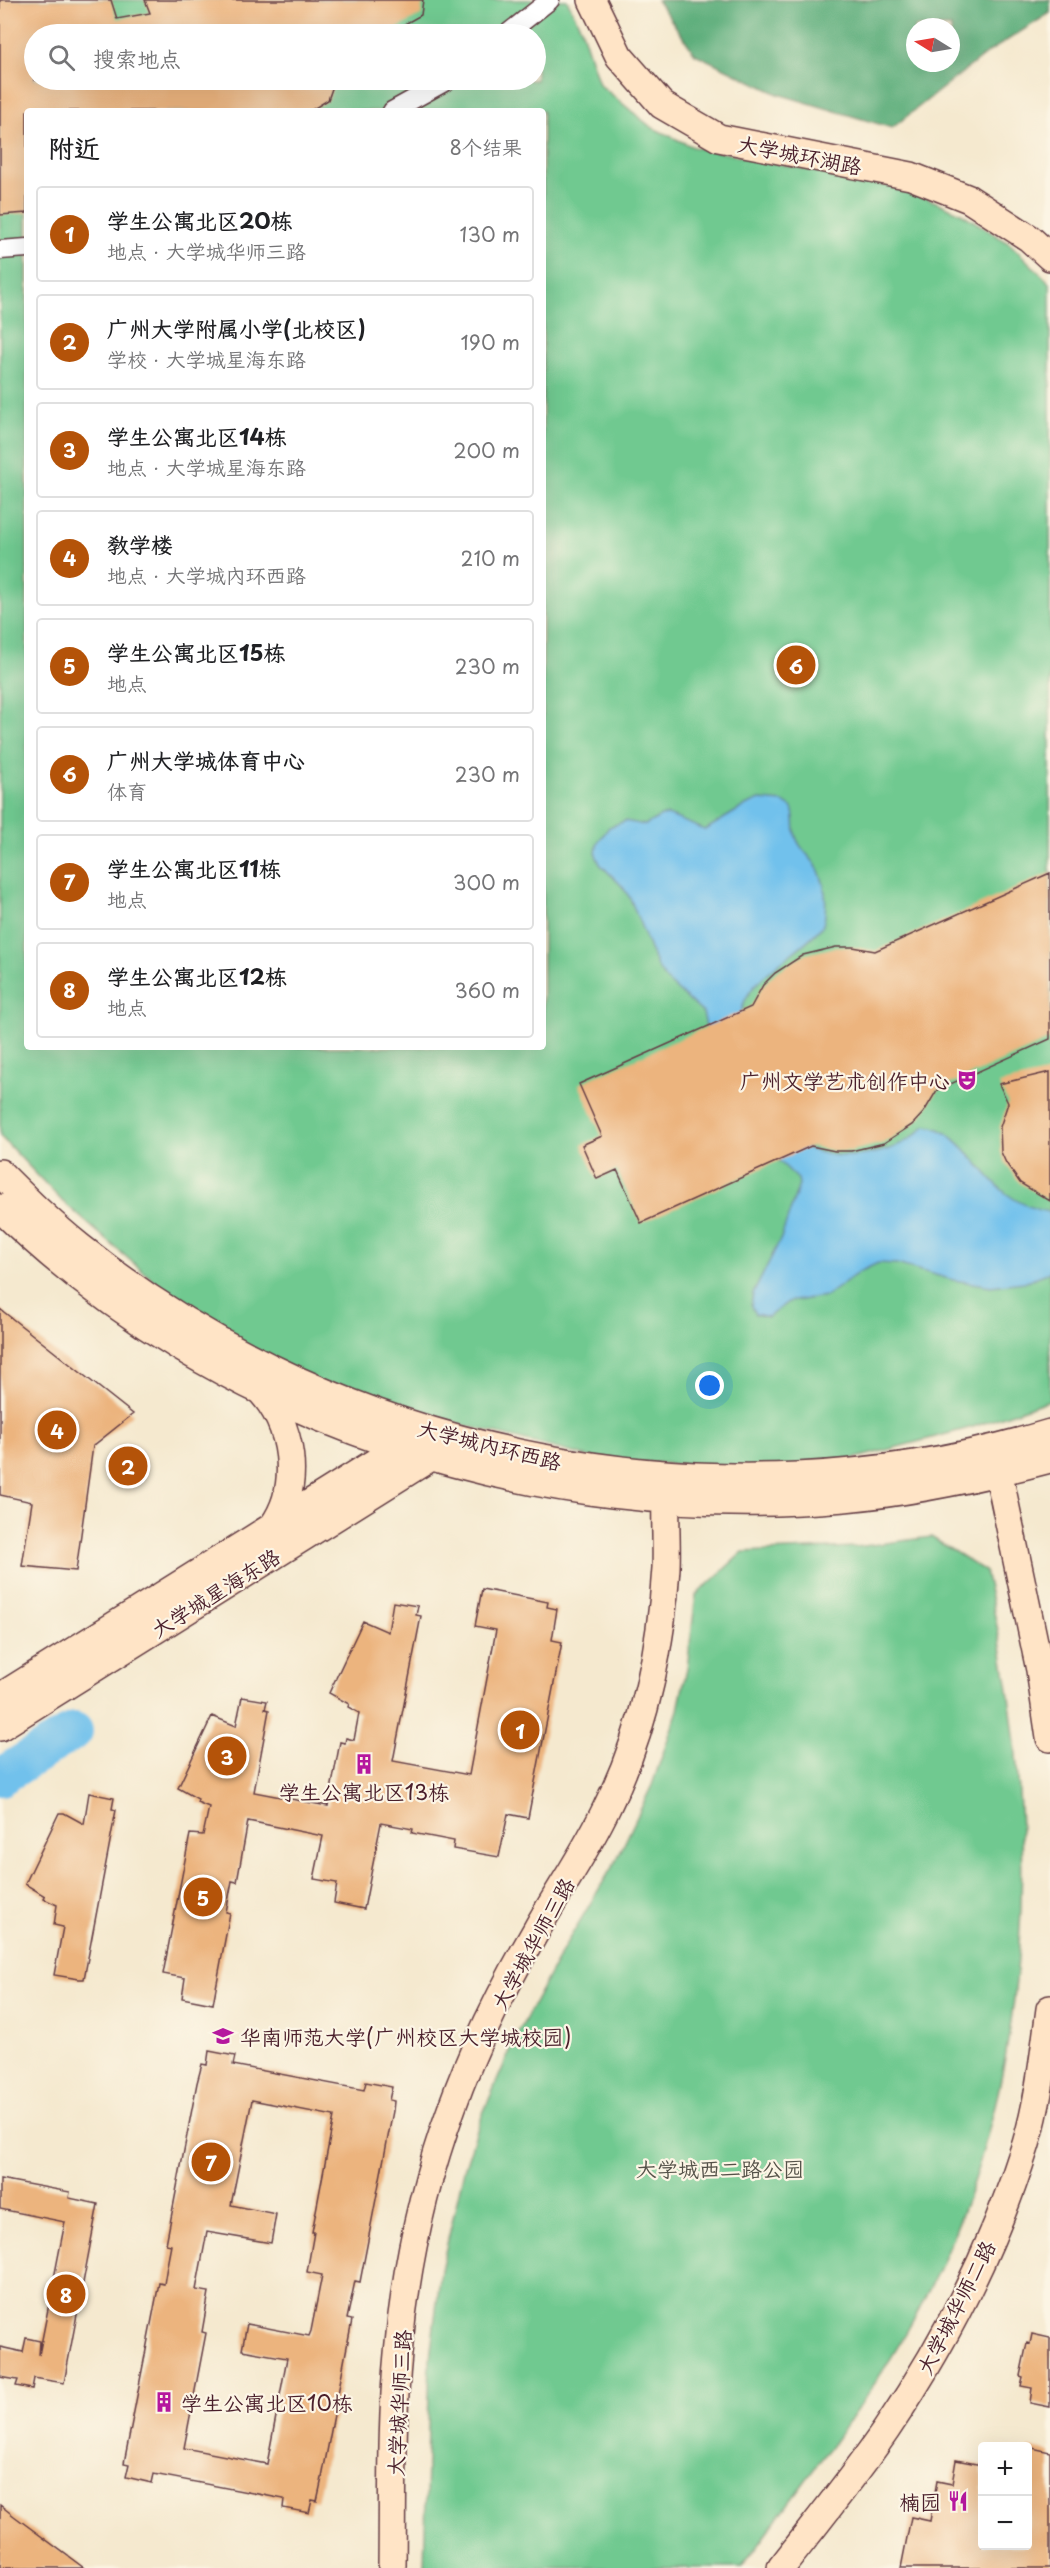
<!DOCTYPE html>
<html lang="zh">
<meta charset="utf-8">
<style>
:root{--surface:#fff;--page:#f2f2f2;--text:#202124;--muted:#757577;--line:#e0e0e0;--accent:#b45309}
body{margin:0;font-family:"Playpen Sans","LXGW WenKai TC",sans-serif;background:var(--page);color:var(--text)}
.controls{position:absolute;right:18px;bottom:18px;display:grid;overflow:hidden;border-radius:6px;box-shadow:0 6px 24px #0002}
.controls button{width:54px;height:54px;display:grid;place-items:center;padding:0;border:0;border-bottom:2px solid var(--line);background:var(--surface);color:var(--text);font:30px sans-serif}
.compass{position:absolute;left:906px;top:18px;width:54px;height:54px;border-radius:50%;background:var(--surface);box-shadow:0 6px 24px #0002;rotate:281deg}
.you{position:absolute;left:710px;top:1386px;width:21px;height:21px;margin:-15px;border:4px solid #fff;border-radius:50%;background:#1a73e8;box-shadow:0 0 0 9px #1a73e833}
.badge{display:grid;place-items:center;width:39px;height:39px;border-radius:50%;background:var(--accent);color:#fff;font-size:20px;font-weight:700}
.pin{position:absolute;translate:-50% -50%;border:3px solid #fff;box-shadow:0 2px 6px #0006}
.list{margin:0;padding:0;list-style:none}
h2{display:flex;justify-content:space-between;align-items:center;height:78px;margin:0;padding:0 24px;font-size:26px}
h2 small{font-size:20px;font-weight:400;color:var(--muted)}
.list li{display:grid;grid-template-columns:39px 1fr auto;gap:18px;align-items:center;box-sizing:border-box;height:96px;margin:0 12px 12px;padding:0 12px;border:2px solid var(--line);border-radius:6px}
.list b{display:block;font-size:22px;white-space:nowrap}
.list p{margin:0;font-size:20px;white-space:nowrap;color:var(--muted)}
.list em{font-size:20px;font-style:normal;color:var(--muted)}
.icon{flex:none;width:33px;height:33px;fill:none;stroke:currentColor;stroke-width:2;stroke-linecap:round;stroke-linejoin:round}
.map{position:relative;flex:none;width:1050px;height:2568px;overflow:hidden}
.search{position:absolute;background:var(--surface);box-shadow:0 6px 24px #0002;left:24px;top:24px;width:522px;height:66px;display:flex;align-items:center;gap:15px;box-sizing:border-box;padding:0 21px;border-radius:33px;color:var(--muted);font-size:22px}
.panel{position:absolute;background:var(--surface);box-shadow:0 6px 24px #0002;left:24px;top:108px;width:522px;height:942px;border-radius:6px}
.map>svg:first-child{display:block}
</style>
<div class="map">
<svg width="1050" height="2568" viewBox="0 0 1050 2568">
<rect width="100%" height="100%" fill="#fcf5e5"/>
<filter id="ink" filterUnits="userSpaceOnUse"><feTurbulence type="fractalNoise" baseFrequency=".0167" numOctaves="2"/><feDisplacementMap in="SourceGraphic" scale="12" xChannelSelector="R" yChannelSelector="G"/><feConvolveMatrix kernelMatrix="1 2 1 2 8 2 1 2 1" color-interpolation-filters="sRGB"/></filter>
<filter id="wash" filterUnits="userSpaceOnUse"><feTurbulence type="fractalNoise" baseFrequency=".008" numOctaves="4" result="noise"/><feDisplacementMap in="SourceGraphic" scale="24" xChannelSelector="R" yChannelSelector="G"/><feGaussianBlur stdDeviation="1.35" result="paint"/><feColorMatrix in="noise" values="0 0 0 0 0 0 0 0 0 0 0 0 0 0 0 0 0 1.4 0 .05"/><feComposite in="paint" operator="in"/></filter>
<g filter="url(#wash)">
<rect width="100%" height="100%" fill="#f5e9cf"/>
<path fill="#6fc990" stroke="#5c745e" stroke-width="1.5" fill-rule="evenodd" d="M0,0H567L581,28L599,84L651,127L693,147L906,189L961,213L1010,244L1050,283V1400L973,1427L849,1460L769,1469L601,1460L310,1386L177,1301L62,1201L0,1136ZM34,34H536V80H34ZM27,111H543V1047H27Z
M931,1537L985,1571C1044,1819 1039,2086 916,2315C867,2406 800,2484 742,2568H424L430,2358L441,2270L464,2170L481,2118L516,2037L566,1944L617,1859L652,1785L678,1710L687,1668L696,1595L743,1552L856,1547Z"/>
<path fill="#5bad7a" stroke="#526652" stroke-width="1.5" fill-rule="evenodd" d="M657,0H1050V13L987,53L892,128L778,94L695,54ZM915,27H951V63H915Z"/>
<path fill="#71c1ec" stroke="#5e708c" stroke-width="1.5" d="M760,800L783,802L792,808C796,818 793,827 796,837C799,848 809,855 815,864C826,880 828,907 823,925C803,952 745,977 741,1014L806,1148C845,1163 895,1157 925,1126C955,1125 985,1178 1007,1194C1019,1203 1034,1210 1050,1212V1272L1024,1282L991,1286L953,1280L897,1264L878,1263L859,1272L826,1296L788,1302L768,1317L755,1314L751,1306L753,1294L781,1238L799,1185L798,1179L775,1157L711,1048L703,1013L666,980L657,967L630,898L622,886L600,864L596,855L597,844L609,827L625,821L645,825L661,816L668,815L705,830L743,807Z"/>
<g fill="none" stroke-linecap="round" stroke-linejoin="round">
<path stroke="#71c1ec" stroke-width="38" d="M0,1777L74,1731"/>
</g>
<g id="blocks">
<path fill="#ecb47e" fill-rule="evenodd" d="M0,0H111L117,19L150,13L145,0H423L421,15L387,34H34V80H335L328,100L310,111H27V213L0,215Z
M1050,873V1039L937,1090L924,1112L912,1125L884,1143L851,1151H835L811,1146L641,1223L617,1170L597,1179L582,1145L602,1136L579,1084L751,1007L763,985L775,973L803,955L836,947H853L875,951Z
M1050,1072V1201L1020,1183L1006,1163L1001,1152L1000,1127L1008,1103L999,1084Z
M0,1309L133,1414L93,1446L76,1571L22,1566L32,1502L0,1495Z
M482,1589L548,1602L547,1607L557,1609L552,1640L562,1642L528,1818L508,1814L499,1857L453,1849L454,1841L412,1833L413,1829L381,1823L364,1909L334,1903L337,1883L314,1879L323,1836L248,1821L237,1882L232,1881L226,1912L230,1913L213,2004L182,1998L185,1978L163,1974L190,1834L203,1835L209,1807L197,1802L198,1799L178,1788L212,1716L236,1726L242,1697L267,1701L265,1709L269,1710L254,1792L328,1806L340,1742L345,1743L346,1738L354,1740L359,1713L348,1707L349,1704L329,1693L363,1621L388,1632L393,1602L418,1606L416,1615L421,1616L393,1761L469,1775L496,1630L475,1626Z
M89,1793L114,1798L112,1809L116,1810L84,1979H79L54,1975L63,1927L54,1925L57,1905L44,1899L45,1896L25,1884L59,1813H64L84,1824Z
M209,2051L235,2056L233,2065L364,2090L366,2082L392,2087L389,2100L394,2101L393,2111L360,2282L355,2281L347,2319L352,2320L322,2478L317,2501L312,2500L309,2513L283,2508L284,2499L154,2474L152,2483L126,2477L129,2464L124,2463L159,2283L164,2284L167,2266L171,2245L166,2244L197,2083L202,2064L207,2065ZM252,2100L334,2116L312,2232H314L307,2272L322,2275L311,2331L309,2336L247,2324L242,2350L287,2358L267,2464L184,2448L206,2333L202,2332L209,2292L196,2290L207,2232L271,2243L276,2214L231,2205Z
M0,2179L70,2192L69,2198L98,2204L64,2383L34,2378L32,2389L16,2386L18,2380L0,2377V2347L23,2352L26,2338L40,2341L39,2355L65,2222L0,2209Z
M1032,2334L1050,2338V2407L1030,2403L1032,2388L1021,2386L1023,2377L1020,2376L1027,2343L1030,2344Z
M1028,2447L1050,2452V2568H901L911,2517L930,2521L937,2481L952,2484L956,2460L982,2465V2546H1028Z
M0,2505L14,2516L84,2568H0Z"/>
</g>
</g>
<g filter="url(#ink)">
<use href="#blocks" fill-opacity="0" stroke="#643d44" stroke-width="1.5"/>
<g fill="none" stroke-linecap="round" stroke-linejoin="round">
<g stroke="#643d44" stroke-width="21">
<path id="street" d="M507,34L550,0
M392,111L448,80
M0,250L27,248"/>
</g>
<g stroke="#643d44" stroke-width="30">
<path id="secondary" d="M592,0L619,56L662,105L719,138L911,176L969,199L1029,238L1050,257
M0,1173C26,1199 51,1224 80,1247C348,1462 721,1532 1050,1433
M0,1208C219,1423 540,1525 844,1498C914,1492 982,1477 1050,1459
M259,1389C293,1425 302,1485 273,1526
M995,1456L1040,1670L1050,1738
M0,1697L411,1440
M0,1727L431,1457
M392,2568C393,2497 391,2425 398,2354C405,2270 423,2186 452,2107C474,2045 504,1986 537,1929C560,1888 587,1850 607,1807C644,1733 661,1650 666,1568C667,1546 665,1523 666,1500
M781,2568C817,2522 853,2478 886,2430C945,2343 995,2244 1026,2144C1039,2101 1044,2054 1050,2009"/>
</g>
<use href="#street" stroke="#fff" stroke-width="18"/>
<use href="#secondary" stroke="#ffe4c6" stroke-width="27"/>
</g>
</g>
<defs>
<g id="theatre-bare" transform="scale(1.62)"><path d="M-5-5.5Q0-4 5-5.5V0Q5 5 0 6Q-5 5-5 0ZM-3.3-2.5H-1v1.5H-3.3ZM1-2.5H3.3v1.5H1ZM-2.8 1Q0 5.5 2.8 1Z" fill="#b5179e" stroke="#fcf5e5" stroke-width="2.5" paint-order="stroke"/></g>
<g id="building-bare" transform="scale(1.62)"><path d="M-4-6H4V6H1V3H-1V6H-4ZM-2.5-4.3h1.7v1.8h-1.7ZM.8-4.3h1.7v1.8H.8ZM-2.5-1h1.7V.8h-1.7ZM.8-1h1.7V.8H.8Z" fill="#b5179e" stroke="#fcf5e5" stroke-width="2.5" paint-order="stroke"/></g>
<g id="university-bare" transform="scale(1.62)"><path d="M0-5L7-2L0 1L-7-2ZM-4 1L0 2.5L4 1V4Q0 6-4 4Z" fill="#b5179e" stroke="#fcf5e5" stroke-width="2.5" paint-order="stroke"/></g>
<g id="restaurant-bare" transform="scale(1.62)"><path d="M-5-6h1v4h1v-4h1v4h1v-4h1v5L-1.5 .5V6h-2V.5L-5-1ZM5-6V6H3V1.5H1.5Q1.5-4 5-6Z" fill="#b5179e" stroke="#fcf5e5" stroke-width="2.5" paint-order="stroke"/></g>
</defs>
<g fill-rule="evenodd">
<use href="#theatre-bare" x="967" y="1080"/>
<use href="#building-bare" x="364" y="1764"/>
<use href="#university-bare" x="223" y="2036"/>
<use href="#building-bare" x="164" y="2402"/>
<use href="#restaurant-bare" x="958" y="2501"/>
</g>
<g text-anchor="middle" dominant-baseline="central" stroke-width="4.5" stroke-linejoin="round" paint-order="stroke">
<g font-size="21" fill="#4a1f2b" stroke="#fcf5e5">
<text transform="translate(800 154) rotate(11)">大学城环湖路</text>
<text transform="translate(490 1444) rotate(14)">大学城内环西路</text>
<text transform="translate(215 1592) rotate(-32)">大学城星海东路</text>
<text transform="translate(532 1943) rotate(-61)">大学城华师三路</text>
<text transform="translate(955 2307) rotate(-63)">大学城华师二路</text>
<text transform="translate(398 2403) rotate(-87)">大学城华师三路</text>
</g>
<g font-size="21" fill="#4a1f2b" stroke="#fcf5e5" text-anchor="end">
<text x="950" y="1080">广州文学艺术创作中心</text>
<text x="364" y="1791" text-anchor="middle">学生公寓北区13栋</text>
<text x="240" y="2036" text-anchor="start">华南师范大学(广州校区大学城校园)</text>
<text x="181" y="2402" text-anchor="start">学生公寓北区10栋</text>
<text x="941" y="2501">楠园</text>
</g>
<g font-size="21" fill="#555249" stroke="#fcf5e5">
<text x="720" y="2168">大学城西二路公园</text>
</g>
</g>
</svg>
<div class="controls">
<button>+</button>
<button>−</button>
</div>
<svg class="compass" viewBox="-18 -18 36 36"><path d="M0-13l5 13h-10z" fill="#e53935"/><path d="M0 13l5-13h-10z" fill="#757577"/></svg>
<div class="you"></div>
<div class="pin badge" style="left:520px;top:1730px">1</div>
<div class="pin badge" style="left:128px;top:1466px">2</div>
<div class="pin badge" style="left:227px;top:1756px">3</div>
<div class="pin badge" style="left:57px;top:1430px">4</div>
<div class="pin badge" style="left:203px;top:1897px">5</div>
<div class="pin badge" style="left:796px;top:665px">6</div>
<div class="pin badge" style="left:211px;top:2162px">7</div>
<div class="pin badge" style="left:66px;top:2294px">8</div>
<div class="search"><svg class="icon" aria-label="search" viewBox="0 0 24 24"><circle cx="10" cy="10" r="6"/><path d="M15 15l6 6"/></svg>搜索地点</div>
<section class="panel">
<h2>附近<small>8个结果</small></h2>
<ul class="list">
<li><span class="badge">1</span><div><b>学生公寓北区20栋</b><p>地点 · 大学城华师三路</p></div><em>130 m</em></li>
<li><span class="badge">2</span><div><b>广州大学附属小学(北校区)</b><p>学校 · 大学城星海东路</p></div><em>190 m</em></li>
<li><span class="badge">3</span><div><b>学生公寓北区14栋</b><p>地点 · 大学城星海东路</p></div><em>200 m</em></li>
<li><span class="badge">4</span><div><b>教学楼</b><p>地点 · 大学城内环西路</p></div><em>210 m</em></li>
<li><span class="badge">5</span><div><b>学生公寓北区15栋</b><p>地点</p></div><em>230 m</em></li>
<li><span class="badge">6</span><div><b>广州大学城体育中心</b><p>体育</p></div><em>230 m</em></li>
<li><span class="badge">7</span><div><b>学生公寓北区11栋</b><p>地点</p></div><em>300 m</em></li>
<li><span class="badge">8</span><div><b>学生公寓北区12栋</b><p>地点</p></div><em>360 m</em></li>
</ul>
</section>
</div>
